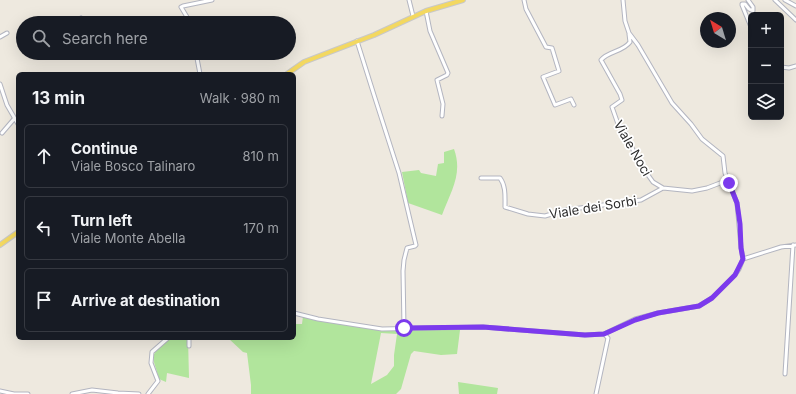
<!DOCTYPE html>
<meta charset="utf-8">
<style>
:root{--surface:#171b24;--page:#20242c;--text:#f1f3f6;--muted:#9ea1a6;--line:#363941}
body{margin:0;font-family:Inter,sans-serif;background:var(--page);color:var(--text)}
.controls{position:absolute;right:12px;top:12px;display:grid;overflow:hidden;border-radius:6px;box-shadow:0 4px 16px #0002}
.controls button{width:36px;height:36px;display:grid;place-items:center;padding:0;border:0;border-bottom:1px solid var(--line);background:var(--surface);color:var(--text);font:20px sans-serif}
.compass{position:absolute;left:700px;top:12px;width:36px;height:36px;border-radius:50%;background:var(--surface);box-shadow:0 4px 16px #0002;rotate:322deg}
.stop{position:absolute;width:12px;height:12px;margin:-9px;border:3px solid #7c3aed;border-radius:50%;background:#fff}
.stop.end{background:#7c3aed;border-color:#fff;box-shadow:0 1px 4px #0008}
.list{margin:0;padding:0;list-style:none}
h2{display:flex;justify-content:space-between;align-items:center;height:52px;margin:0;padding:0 16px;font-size:17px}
h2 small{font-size:13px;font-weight:400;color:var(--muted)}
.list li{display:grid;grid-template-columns:26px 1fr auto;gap:12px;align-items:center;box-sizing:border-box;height:64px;margin:0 8px 8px;padding:0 8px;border:1px solid var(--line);border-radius:6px}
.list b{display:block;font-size:15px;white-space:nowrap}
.list p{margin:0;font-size:13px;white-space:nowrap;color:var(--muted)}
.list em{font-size:13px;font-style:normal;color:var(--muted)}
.icon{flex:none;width:22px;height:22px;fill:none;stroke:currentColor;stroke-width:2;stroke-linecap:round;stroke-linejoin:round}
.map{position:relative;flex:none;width:796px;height:394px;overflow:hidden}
.search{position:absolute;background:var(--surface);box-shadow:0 4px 16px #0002;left:16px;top:16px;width:280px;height:44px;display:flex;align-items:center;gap:10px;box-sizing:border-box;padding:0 14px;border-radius:22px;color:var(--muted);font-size:15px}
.panel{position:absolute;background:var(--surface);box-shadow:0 4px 16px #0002;left:16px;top:72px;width:280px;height:268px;border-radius:6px}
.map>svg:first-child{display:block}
</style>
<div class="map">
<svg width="796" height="394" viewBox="0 0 796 394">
<rect width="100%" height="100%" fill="#eee9df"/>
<path fill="#b1e59c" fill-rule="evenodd" d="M454,149C463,174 451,191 442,215L408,203L402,172L419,170L421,173L436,176L438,164L444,163V152Z
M303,316L320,321L382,330H460L457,354L441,355L414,351L411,354L401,389L396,394H251V385L247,353L243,352L228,338H294V324H302ZM381,333L397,334L394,355V366L387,375L371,384Z
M169,338H188L189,378L167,373L166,382L159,379C152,353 148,358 169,338Z
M458,382L498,388L497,394H459Z"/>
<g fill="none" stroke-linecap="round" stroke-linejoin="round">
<g stroke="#b3b5c0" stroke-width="5">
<path id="minor" d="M409,0L413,16
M524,0L526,9L546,47L552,48L559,71L543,77L555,105L571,99L574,105
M623,0L625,21L629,33L638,45L672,103L691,124L702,139L723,156L725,173L737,203L741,247L743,259
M748,0L753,7V11L749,9L745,4H742V5L751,27
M775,0L796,20
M785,0L796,6
M426,11L430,31L448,73L447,75L437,80L443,104L442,116
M75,23L81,18
M182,23L187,17L181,7L183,6L212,0
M629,34L630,42C623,52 608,51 601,60L620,94L622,100L612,107L618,124L625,132L638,161L653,182L663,188
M0,37L7,33
M357,41L374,95L399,173L416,245L415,246L407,248L404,260L403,271L404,328
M196,53L200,74
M781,67L789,68L796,66
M0,84L7,105L18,124
M2,133L14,119
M481,178H500C506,186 505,197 505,207L528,214L545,216L565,210L641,200L663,188L692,191L707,188L728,180
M743,259L781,247L796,245
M294,313L318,319L382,329L483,327L585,335L604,334L635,319L658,313L699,306L712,298L735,275L739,269L743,259
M189,338V346
M785,374L793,245
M0,391L14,394H28
M72,394L92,390L118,393L139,394
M148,394L158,381L151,363L152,352L168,338
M596,394L608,338L604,334"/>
</g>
<g stroke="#c8c8c8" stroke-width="6">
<path id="major" d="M287,74L304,62L322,55L374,35L426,11L463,0
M0,245L18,232"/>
</g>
<use href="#minor" stroke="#fff" stroke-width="3"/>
<use href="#major" stroke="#f3d860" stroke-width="4"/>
</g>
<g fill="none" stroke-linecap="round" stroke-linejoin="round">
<path stroke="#7c3aed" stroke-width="5" d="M404,328L483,327L585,335L604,334L635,320L658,313L699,306L712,298L735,275L743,259L741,248L740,224L737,203L729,183"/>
</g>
<g text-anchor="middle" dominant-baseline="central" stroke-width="3.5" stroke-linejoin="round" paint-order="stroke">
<g font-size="13" fill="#2d2d2d" stroke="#fff">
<text transform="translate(633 148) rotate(60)">Viale Noci</text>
<text transform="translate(593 207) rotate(-9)">Viale dei Sorbi</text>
</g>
</g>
</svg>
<div class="controls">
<button>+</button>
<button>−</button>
<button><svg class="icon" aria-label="layers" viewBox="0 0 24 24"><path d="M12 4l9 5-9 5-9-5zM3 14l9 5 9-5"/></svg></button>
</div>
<svg class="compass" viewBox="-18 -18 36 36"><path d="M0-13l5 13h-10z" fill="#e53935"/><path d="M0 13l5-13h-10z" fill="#9ea1a6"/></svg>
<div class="stop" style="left:404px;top:328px"></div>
<div class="stop end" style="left:729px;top:183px"></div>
<div class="search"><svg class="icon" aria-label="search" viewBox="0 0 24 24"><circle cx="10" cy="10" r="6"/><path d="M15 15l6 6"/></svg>Search here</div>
<section class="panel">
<h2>13 min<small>Walk · 980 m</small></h2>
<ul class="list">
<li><svg class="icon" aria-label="ahead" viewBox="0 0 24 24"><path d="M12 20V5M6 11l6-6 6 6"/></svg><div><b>Continue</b><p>Viale Bosco Talinaro</p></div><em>810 m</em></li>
<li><svg class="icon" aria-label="left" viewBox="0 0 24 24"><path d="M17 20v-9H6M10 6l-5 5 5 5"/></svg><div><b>Turn left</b><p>Viale Monte Abella</p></div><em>170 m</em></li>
<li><svg class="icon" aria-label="arrive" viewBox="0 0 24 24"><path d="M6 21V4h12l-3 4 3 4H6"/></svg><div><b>Arrive at destination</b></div></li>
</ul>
</section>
</div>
